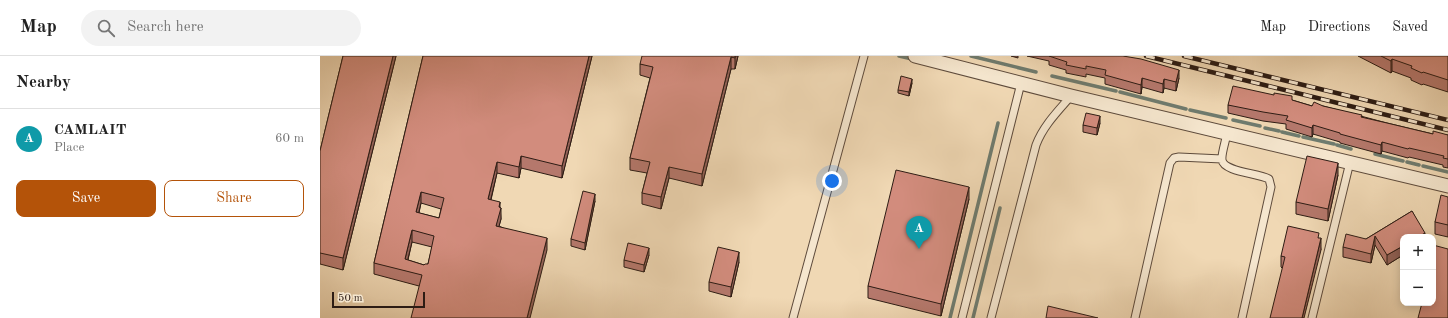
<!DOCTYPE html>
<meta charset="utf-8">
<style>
:root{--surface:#fff;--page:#f2f2f2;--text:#222;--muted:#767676;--line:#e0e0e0;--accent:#b45309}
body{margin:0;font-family:"Old Standard TT",serif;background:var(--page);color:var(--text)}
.controls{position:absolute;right:12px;bottom:12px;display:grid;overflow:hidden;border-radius:8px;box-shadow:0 2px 10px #0003}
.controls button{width:36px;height:36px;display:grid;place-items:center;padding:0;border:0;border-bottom:1px solid var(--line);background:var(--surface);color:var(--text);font:20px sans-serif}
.scale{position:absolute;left:12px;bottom:10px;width:93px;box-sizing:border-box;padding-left:4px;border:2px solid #2d1c14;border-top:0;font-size:11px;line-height:14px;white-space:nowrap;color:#2d1c14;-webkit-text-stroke:3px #f5e6ce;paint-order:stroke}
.you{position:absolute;left:512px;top:125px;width:14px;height:14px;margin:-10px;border:3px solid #fff;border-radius:50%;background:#1a73e8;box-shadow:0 0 0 6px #1a73e833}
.badge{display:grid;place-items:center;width:26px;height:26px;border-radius:50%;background:var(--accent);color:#fff;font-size:13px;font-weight:700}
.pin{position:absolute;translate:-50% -33px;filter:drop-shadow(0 1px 2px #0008)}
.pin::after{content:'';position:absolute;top:21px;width:14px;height:12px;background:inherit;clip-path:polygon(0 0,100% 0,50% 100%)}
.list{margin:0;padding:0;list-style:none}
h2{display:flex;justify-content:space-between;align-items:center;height:52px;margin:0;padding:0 16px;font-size:17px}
h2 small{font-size:13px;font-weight:400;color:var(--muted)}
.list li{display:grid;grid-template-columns:26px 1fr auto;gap:12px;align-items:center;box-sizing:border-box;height:60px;padding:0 16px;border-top:1px solid var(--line)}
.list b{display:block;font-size:15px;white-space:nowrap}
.list p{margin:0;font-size:13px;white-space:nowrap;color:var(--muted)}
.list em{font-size:13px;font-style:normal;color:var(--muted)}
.actions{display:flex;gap:8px;padding:12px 16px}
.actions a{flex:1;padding:9px 0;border:1px solid var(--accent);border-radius:8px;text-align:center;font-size:14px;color:var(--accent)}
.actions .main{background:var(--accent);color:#fff}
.icon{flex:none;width:22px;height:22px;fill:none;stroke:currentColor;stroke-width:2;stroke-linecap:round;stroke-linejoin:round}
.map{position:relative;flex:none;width:1128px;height:262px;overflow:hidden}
header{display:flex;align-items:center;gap:24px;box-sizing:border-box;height:56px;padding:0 20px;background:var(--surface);border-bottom:1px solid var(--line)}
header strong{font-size:19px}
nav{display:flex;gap:22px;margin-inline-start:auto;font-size:14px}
.search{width:280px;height:36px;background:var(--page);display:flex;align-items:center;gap:10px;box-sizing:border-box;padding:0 14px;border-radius:22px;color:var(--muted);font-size:15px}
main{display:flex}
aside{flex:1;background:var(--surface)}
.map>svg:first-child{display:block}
</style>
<header>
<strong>Map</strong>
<div class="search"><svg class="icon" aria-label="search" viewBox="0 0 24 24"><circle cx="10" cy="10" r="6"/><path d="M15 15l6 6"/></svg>Search here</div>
<nav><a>Map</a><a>Directions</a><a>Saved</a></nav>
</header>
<main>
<aside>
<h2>Nearby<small></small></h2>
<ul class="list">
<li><span class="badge" style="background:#0f9aa8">A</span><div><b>CAMLAIT</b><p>Place</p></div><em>60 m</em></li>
</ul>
<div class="actions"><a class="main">Save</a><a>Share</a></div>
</aside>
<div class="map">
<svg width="1128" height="262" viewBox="0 0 1128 262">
<rect width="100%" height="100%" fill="#f0d8b4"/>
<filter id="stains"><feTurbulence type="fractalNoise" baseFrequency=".005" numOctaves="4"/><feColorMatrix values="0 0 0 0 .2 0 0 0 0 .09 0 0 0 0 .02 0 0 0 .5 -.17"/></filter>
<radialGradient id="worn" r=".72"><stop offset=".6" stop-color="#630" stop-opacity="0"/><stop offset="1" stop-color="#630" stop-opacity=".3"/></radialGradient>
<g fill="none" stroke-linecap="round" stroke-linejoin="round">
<path stroke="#6f7b6e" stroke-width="3.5" d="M579,0L592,3
M651,0L716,16
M732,20L796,35
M800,36L866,53
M870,54L906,62
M913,64L940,70
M945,72L959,75
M962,76L979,80
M983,81L1014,88
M1017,89L1031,93
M1055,98L1083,105
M1087,106L1099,109
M1103,110L1128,116
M630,262L678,67
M653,262L680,152"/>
<g stroke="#5e4b3c" stroke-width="9">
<path id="lane" d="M907,77C906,84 901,98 902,104C904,116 938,117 949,123L951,131L922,262
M473,262L544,0
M642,262L701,27
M671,262L716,89C723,70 738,55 751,40
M815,262L850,107L854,102L859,101L902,103
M992,262L1030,106"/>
</g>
<g stroke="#5e4b3c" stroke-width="15">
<path id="street" d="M595,0L751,40L1128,130"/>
</g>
<use href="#lane" stroke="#f5e6ce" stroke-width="7"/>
<use href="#street" stroke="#f5e6ce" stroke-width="13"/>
<g stroke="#2d1c14" stroke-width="4.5">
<path id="rail" d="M826,0L1128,74
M864,0L1128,64"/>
</g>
<use href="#rail" stroke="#f5e6ce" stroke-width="3" stroke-dasharray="9" stroke-linecap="butt"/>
</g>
<path fill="#b5786c" stroke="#2d1c14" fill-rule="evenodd" d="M23,0H76L23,214L0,208V95Z
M103,0H272L242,122L201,112L199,122L177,117L171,144L180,151L181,163L179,170L227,194L99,230L54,218V207ZM101,147L121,153L119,162L99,157ZM92,186L112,191L108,208L104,209L88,204Z
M418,0L415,13H411L382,130L349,122L341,153L322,148V137L327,117L310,114V102L330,22L320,19V8Z
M691,0H698V2Z
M707,0H803L859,22L856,35L844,32L843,37L822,31L821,38L785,28V22L766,18V21L746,17V14L729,9V5Z
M1038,0H1128V36L1103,28L1102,29L1091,24V22L1072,15L1071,17Z
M592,27L589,40L578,37V34Z
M972,44L992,50H1003L1067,67L1113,78L1128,79V112L1123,111V109L1089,101L1088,102L1062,95L1061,98L1020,87V86L993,78L992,81L966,73V68L943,65L908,57V49Z
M780,67L777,79L763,76V69Z
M1018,119L1008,165L976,158V146Z
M1128,141V181L1115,178V166Z
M649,143L621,260L548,242V230Z
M275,145L265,194L251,190V183Z
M1092,155L1105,181H1083V199L1067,209L1055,189L1051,207L1023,201V191L1046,183Z
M999,182L1001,194L962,212L961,211V200Z
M329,199L324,216L304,211V204Z
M419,206L411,241L389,235V226Z"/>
<path fill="#936258" stroke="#2d1c14" d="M73,0H76L23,214V202Z
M269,0H272L242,122V110Z
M415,0H418L415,13Z
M411,1V13L382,130V118Z
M1072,3V15L1071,17V5Z
M859,14V22L856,35V26Z
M822,22V31L821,38V29Z
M592,23V27L589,40V36Z
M844,23V32L843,37V28Z
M780,60V67L777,79V72Z
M993,69V78L992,81V72Z
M1062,86V95L1061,98V89Z
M201,100V112L199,122V111Z
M177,106V117L168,155V143Z
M1018,107V119L1008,165V153Z
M349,111V122L341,153V141Z
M649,131V143L621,260V248Z
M101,136V147L96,168V156Z
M275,138V145L265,194V187Z
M180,146V155L181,152V163L176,181V170Z
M92,174V186L85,215V203Z
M1105,177V181H1098Z
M1055,180V189L1051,207V198Z
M227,182V194L210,262H207Z
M1001,182V194L984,262H982Z
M1083,190V199L1067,209V199Z
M329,192V199L324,216V209Z
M419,196V206L411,241V231Z"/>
<path fill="#d28c7d" stroke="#2d1c14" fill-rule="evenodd" d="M23,0H73L23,202L0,197V95Z
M103,0H269L242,110L201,100L199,111L177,106L168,143L180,146L179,151L181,152L176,170L227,182L207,262H91L102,219L54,207ZM101,136L124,142L119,162L96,156ZM92,174L114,180L108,208H105L104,209L85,203Z
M322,0H415V2L411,1L382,118L349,111L341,141L322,137L330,106L310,102L333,11L320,8Z
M729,0H803L821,3L859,14L856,26L844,23L843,28L822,22L821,29L785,19L786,14L766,10V13L746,9L747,6Z
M1061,0H1128V24L1103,16L1102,17L1091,12L1092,10L1072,3L1071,5Z
M581,20L592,23L589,36L578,34Z
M913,30L954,39V37L972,40V44L992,50L994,46L1003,50L1042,59L1041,61L1067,67L1113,78V75L1128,79V103L1123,102L1124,100L1089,92L1088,93L1062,86L1061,89L1020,78V77L993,69L992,72L966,64L968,60L943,56L908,49Z
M766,57L780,60L777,72L763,69Z
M987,100L1018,107L1008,153L976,146Z
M576,114L649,131L621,248L548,230Z
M263,135L275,138L265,187L251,183Z
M1121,139L1128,141V169L1115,166Z
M1092,155L1105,177L1098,181H1083V190L1067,199L1055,180L1051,198L1023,191L1026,178L1046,183Z
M968,170L999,177L998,182H1001L982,262H950L965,201L961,200Z
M308,187L329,192L324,209L304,204Z
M1113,189L1128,193V262H1098L1102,247H1113L1114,214H1113Z
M398,191L419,196L411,231L389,226Z
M728,250L778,262H726Z"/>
<rect width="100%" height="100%" filter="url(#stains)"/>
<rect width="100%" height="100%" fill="url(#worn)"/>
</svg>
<div class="controls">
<button>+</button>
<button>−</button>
</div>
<div class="scale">50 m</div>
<div class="you"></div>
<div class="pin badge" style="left:599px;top:193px;background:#0f9aa8">A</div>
</div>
</main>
